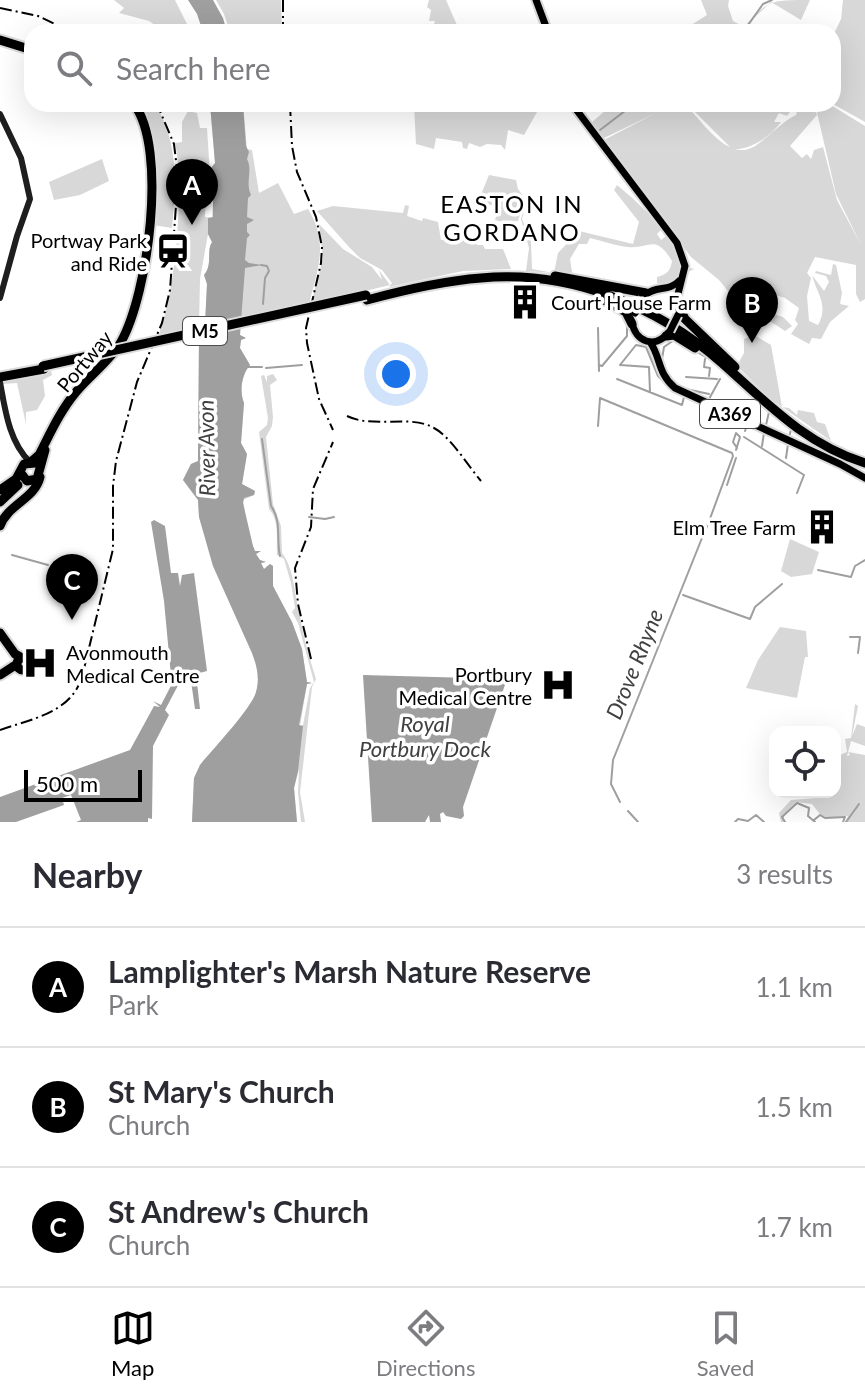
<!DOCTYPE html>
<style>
:root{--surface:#fff;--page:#f2f2f3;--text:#2b2b33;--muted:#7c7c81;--line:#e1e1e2;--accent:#000}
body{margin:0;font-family:Lato,sans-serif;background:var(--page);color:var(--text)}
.controls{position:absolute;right:24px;bottom:24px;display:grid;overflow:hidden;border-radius:16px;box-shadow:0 8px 32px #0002}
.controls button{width:72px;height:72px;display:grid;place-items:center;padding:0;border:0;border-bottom:2px solid var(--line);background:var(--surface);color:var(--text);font:40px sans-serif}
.scale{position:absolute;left:24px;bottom:20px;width:118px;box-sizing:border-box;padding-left:8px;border:4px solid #000;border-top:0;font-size:22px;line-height:28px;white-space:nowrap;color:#000;-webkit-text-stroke:6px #fff;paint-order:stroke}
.you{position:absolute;left:396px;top:374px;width:28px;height:28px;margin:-20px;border:6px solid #fff;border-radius:50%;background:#1a73e8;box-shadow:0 0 0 12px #1a73e833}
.badge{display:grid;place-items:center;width:52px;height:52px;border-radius:50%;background:var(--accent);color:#fff;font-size:26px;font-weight:700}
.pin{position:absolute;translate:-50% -66px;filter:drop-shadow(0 2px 4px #0008)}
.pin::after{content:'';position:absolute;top:42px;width:28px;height:24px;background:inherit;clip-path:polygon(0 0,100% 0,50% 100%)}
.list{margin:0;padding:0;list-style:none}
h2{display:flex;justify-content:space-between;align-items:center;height:104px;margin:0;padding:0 32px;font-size:34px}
h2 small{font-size:26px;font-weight:400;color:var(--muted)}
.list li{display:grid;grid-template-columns:52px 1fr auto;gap:24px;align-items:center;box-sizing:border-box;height:120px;padding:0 32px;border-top:2px solid var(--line)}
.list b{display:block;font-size:30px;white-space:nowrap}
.list p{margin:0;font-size:26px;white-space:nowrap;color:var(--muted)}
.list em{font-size:26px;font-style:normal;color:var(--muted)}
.icon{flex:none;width:44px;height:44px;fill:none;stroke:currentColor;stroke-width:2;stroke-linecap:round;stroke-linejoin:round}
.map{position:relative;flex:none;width:865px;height:822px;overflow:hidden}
.search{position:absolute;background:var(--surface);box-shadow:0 8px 32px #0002;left:24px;right:24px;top:24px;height:88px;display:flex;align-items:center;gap:20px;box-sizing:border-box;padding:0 28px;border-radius:24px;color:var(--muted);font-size:30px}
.sheet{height:464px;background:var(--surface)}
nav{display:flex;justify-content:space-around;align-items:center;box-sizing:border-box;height:112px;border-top:2px solid var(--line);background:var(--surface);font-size:22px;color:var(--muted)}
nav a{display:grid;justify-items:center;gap:4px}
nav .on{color:var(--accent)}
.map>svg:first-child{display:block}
</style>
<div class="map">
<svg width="865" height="822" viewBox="0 0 865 822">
<rect width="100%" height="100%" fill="#fff"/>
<path fill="#d8d8d8" d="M114,0H175L191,32H165L149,21L119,13L124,8Z
M216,0H281L282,32H230L224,14Z
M429,0H446L460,32H435L433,27L435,21H429L431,10L427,7Z
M701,0H729L728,6L733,21L744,27C768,0 770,0 810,0L801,20L771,2L754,18L745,32H680L707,15Z
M843,0H865V122L833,104V36L841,19Z
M138,104H155C179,143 176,184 172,228L153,225C155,184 162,140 138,104Z
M210,104H221L215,353L271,674L192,822L194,778L200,765C213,749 252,708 256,692C260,678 257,666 252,653L213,566L199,517L198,500L183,480L191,464L198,461L199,337L205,324L207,284L204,275C213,265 206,251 212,242L208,234L200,279L199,327L158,336C175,297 185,185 175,143L182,142V122L188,111L197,113L200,128H207L210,175L209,181H206L205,217L212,218L213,201L209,200C210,190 223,181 211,168L215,163Z
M243,104L247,149L252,150L259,193L278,183L294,214L308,209C329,243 318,268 309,304L241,319L240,335L246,338L241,340L240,348L250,365C242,374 239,391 244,403L241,443L247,454L242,484L255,491L254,495L243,500C246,517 247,534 255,551H261L256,554L260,560L266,562L261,563L264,569L270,564L273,566V586L292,622L302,649L307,682L312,683L307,684L300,726L303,725L310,688L314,682L298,623L292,612L295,608L291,583L284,559L277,555C276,540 280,521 269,509L259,432L267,425L268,418L261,376L264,375L267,382V376L273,374L277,380L270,385L273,417L272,426L266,437L273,504L281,526L282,553C294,569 294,591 299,612C303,635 309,657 316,679L312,687L300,792L305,822H301L298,792L299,770L294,788L297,822H217L274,741L241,539L236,132Z
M414,104H541V105L524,135L508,130L505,150L501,145L487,144L480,147L469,143L467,149L463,148L462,142L436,138L434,149L416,144Z
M613,104H665L657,113L667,104H685C703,122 730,166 758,144C771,134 785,120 796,115L799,104H813L817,115L790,146L802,158L807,154L811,159L814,150L823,147L837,200L861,245L836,194L815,104H829L865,126V299L860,302L856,294V265L815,257L807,273L811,278L807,296L809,321L818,325C829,305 817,294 812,275L824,291L829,282L826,276L815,273L816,271L831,275L833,264L836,265L842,293L840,304L849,306L830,322L821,339L812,338L809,344L791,334L798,324L795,320L799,308L785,298L772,294L764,311L783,317L792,326L785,331L732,296L719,280L691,257L604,140L656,113L604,138L592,122Z
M687,104H792V109L787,116L779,113L774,122H781C771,136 750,151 732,149Z
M102,159L109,181L80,195L54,200L49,182Z
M489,175L516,180L518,189L525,199L518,221L503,222L495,220L499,207L478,202Z
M617,185C634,199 648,212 662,229L657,234L661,240L667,235C678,251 694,291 657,283V277C667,274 670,272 672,261C655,233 650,249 628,247C616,246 603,241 590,238L587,244H579L570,259L572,272L568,274L526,271L529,248L521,219L527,199L522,219L531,242L532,269L554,273L558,253L579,231L633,244L639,222L614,190Z
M405,205L409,206L407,216L422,221L423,218L438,222L441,240L474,239L477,245H483L485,249H503L511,269L463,271L389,287L392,283L382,270L360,258L349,247L317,211L333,206L403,213Z
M319,224L343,249L372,267L382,280L379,270L390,285L311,304L323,258Z
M691,268L706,273L694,269L688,272L682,292L686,312L738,364L744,353V339L754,335L771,345L782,407L789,408L797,415L798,410L814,413L817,422L825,424L831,441L768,397L684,313L679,296L687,269Z
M51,371L52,375L43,380L45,396L37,410L26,412V424L17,383L2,384L1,381Z
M790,539L819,552L812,574L791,577L781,571Z
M780,627L806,631L808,657H805L797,698L746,688L758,660Z
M855,704L858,706L852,736L857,724L865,727V746L851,741L847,756L850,755L848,752L865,755V822H845L848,816L823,818L812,804L796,802L783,815L785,822H781L779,813L791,800L816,798L814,792H835V757L847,752L845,739L851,738Z"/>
<path fill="#9f9f9f" d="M188,0H213L223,18L227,32H203L197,14Z
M210,104H243L246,146L249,152L247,159C253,170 245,183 251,195L248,198L247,217L254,220L247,224V232L250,235L247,238L245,260L249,263L262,265L245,268L240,335L246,338L241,340L240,348L250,365C242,374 239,391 244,403L241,443L247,454L242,484L255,491L254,495L244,498L243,503L253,546L255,551H261L256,554L260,560L266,562L261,563L264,569L270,564L273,566V586L292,622L302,649L307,682L312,683L307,684L299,725L303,726L298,771L294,788L297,822H192L194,778L200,765C213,749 252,708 256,692C260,678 257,666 252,653L213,566L199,517L198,500L183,480L191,464L198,461L199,337L205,324L207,284L204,275C213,265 206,251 212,242L208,234V218L213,217V201L209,200V194L213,192C215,184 217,175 211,168L215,163Z
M154,520L165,526L171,573H178L180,586L182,575L194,573L207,671L196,674L200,709H195L190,674L183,676L165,710L169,715L153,746L152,819L148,818V822H76L81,820L71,795L62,798L64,805L16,822H0V797L130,750L154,706L160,707L153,701L161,705L175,678L171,676L164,601L151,522Z
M363,675L507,679L463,807L464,816L461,819L446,816L443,812L440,814L441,822H430L429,815L425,822H372Z"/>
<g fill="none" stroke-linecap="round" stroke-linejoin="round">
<path stroke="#9f9f9f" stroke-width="2" d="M743,32L763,4L772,0
M600,130L634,104
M261,265L267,266L269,271L265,278L263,304
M598,328L599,371
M697,352L711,360L751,396
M662,359L664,347L674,340
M705,359L704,367L710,368L709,376
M599,365L602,366L627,336V324
M620,365L636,345L646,347L658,376L672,390
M620,365L649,367L650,392
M247,367H262
M266,368L302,365
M686,377L717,379
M617,379L682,405L684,397
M686,389L709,394
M709,399L720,379
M759,402L801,436
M766,425L769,412
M598,426L600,398L732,453L733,456L704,535
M745,431L747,425
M744,437L804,475L797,493
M789,437L791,430
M262,439L271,506C282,521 276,539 280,556
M762,446L764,433
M736,450L740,437L736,433L733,442L737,448
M786,458L788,444
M727,485L736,458
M309,517L325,519L334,517
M12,555L48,565
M818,570L851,577L855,566L865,560
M683,595L750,619L755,607L782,584
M850,637H860L858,653
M620,802L611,784L613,760L702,538
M628,811L638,822
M814,820L820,815L825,818L845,817L843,822
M735,822L738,819L748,821L756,815L764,822
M785,822L782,817L797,803L809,808L808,816L815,822
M846,822L859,804"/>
<g stroke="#dbdbdb" stroke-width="11">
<path id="primary" d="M536,0L548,32
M572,104L677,243L685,266L677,298
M644,296C655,285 669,292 679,281
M632,322C635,342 655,349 668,333
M650,342C661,357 657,373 675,388L840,464L865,478"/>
</g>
<g stroke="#dbdbdb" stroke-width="13">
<path id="highway" d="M0,40L32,50
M555,276L646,293
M599,297L626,312L632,324
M367,300C404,290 442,281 481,278C569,270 656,305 722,363C767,403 805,444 865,463
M680,309L685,319L735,367
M666,336L674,335L695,348
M0,377L44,369
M31,462L39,455C50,434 60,411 76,392C90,375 110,361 121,342C148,294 168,149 134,104
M20,472L27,481L37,479L45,450
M0,490L16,479L24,464L35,463
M0,502L18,485
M0,526C8,504 35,499 40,477
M0,633L15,654L22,658
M17 664a6 6 0 1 1 12 0a6 6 0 1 1-12 0Z
M0,675L17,664"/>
</g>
<path stroke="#1e1e1e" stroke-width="6" d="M0,114L21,158L30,199L17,236L0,298
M0,382C5,409 9,442 30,462"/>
<use href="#primary" stroke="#000" stroke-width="7"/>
<use href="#highway" stroke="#000" stroke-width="9"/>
<path stroke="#000" stroke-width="2" stroke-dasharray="12 4 2 4" stroke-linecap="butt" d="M283,0V32
M0,8L38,16L72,32
M290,104L292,146L297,172L316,217L322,247L321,263L306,328L307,343L319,399L333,430
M347,416C374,429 410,414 434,428C451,437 468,466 481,481
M311,659L298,604L295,568L311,527L313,489L333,442
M0,730C31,719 71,713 82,677L113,549V486L116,461L137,382L162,323L170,290L178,177L174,144L157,104"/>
<g stroke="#dbdbdb" stroke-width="11" stroke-linecap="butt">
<path id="primary-bridge" d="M635,313L643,298
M670,331L678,315"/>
</g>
<g stroke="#dbdbdb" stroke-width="13" stroke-linecap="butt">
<path id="highway-bridge" d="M43,366L366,295"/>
</g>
<use href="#primary-bridge" stroke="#000" stroke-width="7"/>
<use href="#highway-bridge" stroke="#000" stroke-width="9"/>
</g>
<defs>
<g id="station-bare" transform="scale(2.76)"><path d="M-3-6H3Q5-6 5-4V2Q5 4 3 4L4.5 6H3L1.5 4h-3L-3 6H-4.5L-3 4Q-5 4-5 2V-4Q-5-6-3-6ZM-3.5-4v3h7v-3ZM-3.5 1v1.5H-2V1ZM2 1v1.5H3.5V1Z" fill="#000" stroke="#fff" stroke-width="2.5" paint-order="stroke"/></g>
<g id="building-bare" transform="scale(2.76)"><path d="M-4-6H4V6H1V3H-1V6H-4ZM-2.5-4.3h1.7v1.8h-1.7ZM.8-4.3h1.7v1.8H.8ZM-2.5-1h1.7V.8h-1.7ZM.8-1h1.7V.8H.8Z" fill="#000" stroke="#fff" stroke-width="2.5" paint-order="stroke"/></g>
<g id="hospital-bare" transform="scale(2.76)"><path d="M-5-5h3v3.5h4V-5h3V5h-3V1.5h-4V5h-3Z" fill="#000" stroke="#fff" stroke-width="2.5" paint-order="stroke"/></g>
</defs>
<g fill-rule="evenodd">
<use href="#station-bare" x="173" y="251"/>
<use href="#building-bare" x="525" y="302"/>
<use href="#building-bare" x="822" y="527"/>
<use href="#hospital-bare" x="40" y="663"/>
<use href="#hospital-bare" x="558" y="685"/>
</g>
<g text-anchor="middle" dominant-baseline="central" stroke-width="7" stroke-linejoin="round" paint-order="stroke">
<g fill="#fff" stroke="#4c4c4c" stroke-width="2">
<rect x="183" y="317" width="44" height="28" rx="6"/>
<rect x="700" y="400" width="60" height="28" rx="6"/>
</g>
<g font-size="18" font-weight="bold" fill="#000">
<text x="205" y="331">M5</text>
<text x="730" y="414">A369</text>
</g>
<g font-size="20" fill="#000" stroke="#fff" text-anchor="end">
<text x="147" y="240">Portway Park<tspan x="147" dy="23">and Ride</tspan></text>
<text x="551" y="302" text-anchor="start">Court House Farm</text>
<text x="796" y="527">Elm Tree Farm</text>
<text x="66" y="652" text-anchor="start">Avonmouth<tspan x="66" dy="23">Medical Centre</tspan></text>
<text x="532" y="674">Portbury<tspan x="532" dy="23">Medical Centre</tspan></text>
</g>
<g font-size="20" fill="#000" stroke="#fff">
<text transform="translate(84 361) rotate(-50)">Portway</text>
</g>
<g font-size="22" font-style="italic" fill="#404040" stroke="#fff">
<text transform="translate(206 448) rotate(-91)">River Avon</text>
<text transform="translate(634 664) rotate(-68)">Drove Rhyne</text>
<text x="425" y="723">Royal<tspan x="425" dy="25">Portbury Dock</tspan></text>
</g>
<g font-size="24" letter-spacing="2" fill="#000" stroke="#fff">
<text x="512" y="203">EASTON IN<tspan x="512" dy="28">GORDANO</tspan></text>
</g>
</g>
</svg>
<div class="controls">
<button><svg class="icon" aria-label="locate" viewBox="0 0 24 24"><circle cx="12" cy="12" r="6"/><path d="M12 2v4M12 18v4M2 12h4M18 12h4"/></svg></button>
</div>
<div class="scale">500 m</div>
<div class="you"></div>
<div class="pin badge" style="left:192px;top:225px">A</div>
<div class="pin badge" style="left:752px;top:343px">B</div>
<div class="pin badge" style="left:72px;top:620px">C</div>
<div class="search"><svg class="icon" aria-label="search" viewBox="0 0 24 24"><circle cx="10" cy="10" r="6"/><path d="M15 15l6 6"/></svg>Search here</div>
</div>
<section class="sheet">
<h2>Nearby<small>3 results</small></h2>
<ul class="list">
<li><span class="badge">A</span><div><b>Lamplighter's Marsh Nature Reserve</b><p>Park</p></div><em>1.1 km</em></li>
<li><span class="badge">B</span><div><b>St Mary's Church</b><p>Church</p></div><em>1.5 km</em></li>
<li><span class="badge">C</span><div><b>St Andrew's Church</b><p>Church</p></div><em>1.7 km</em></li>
</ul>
</section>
<nav>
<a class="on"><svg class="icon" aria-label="map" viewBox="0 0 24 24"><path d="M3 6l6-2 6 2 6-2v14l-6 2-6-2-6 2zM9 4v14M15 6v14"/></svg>Map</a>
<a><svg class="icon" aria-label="directions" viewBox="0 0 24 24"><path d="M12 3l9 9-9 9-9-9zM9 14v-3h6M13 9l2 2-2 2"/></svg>Directions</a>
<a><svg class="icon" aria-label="saved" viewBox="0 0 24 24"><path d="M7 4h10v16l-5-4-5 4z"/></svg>Saved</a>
</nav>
